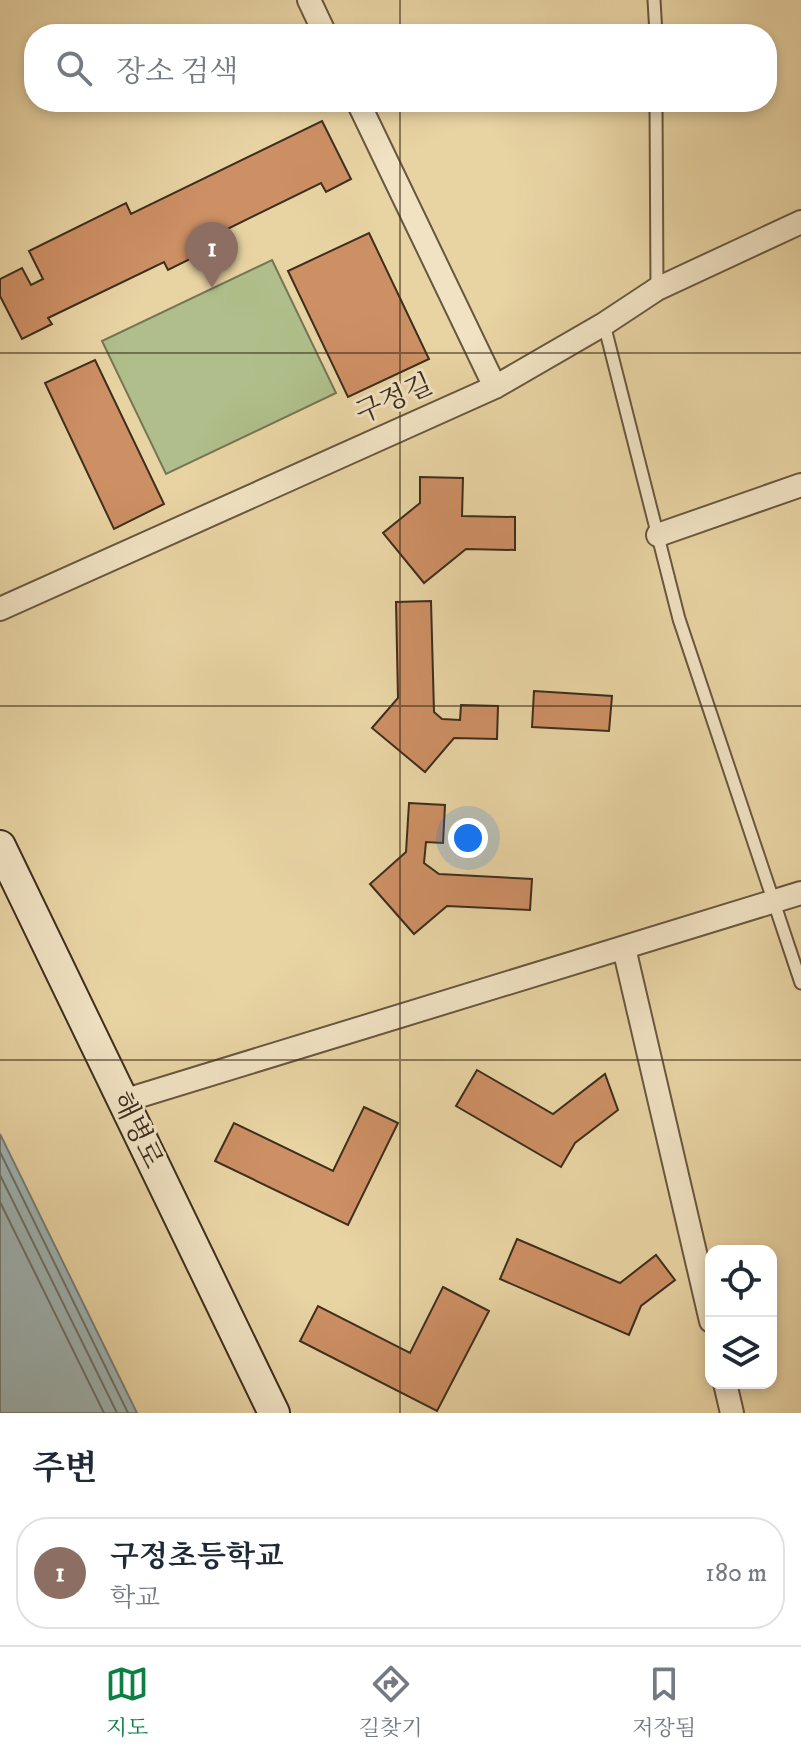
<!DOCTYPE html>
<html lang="ko">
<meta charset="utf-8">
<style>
:root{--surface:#fff;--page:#f6f6f7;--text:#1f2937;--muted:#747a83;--line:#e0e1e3;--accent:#0b8043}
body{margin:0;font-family:"IM FELL DW Pica","Noto Serif KR",serif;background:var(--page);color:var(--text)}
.controls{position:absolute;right:24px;bottom:24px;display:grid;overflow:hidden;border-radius:16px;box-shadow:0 4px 12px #0003}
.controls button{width:72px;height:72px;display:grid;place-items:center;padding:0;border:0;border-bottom:2px solid var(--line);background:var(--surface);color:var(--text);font:40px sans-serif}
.you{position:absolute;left:468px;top:838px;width:28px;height:28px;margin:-20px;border:6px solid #fff;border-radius:50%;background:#1a73e8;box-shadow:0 0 0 12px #1a73e833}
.badge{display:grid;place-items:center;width:52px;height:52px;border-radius:50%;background:var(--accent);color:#fff;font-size:26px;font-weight:700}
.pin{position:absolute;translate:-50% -66px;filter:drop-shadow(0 2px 4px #0008)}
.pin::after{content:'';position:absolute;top:42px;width:28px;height:24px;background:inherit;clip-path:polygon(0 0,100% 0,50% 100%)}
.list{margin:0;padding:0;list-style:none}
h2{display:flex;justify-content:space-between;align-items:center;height:104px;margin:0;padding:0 32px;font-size:34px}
h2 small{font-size:26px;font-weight:400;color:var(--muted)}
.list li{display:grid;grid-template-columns:52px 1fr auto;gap:24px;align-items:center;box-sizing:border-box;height:112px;margin:0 16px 16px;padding:0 16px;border:2px solid var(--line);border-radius:32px}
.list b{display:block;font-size:30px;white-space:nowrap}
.list p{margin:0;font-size:26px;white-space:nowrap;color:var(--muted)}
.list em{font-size:26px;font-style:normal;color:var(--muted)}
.icon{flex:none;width:44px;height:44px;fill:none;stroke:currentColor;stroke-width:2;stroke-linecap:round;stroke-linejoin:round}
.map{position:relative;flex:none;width:801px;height:1413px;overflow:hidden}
.search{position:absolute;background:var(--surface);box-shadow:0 4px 12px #0003;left:24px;right:24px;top:24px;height:88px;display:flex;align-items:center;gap:20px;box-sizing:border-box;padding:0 28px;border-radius:32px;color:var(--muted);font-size:30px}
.sheet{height:232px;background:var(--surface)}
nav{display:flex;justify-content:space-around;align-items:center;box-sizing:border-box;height:112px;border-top:2px solid var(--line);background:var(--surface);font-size:22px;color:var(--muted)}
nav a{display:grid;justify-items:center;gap:4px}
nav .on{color:var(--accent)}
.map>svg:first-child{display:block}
</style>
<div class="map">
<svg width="801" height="1413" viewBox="0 0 801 1413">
<rect width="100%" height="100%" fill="#e8d3a3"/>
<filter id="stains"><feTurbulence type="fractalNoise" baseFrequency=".0025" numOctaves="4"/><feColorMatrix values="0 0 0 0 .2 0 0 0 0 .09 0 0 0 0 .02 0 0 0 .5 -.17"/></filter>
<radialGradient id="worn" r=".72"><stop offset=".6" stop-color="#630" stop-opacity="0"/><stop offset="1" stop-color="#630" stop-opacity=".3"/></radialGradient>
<path fill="#afbe8a" stroke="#767654" stroke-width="2" d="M272,260L336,393L166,474L102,341Z"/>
<path fill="#9eb4b3" stroke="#777e77" stroke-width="2" d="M0,1134L137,1413H0Z"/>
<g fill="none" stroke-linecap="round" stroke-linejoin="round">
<path stroke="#6e7168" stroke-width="2" d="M0,1152L128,1413
M0,1175L117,1413
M0,1202L104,1413"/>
</g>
<path fill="#cd8f64" stroke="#3d2e1e" stroke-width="2" d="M322,121L351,179L326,192L321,183L199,243L204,252L168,270L164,262L48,318L52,324L22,339L0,296V279L22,268L31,285L43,279L29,251L126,203L131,214Z
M369,233L429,359L348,397L288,271Z
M95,360L164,504L114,529L45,383Z
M420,477L463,478L462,516L515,517V550L466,549L424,583L383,533L420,503Z
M431,601L434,712L442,719L460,720L461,705L498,706L497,739L454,738L425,772L372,728L398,698L396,602Z
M534,691L612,696L609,731L532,727Z
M409,803L445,805L443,843L426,842L424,863L439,874L532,879L530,910L447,906L414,934L370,884L406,852Z
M477,1070L553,1114L605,1074L618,1110L575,1143L561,1167L456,1106Z
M364,1107L398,1123L348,1225L215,1161L234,1123L333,1171Z
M517,1239L620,1283L656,1255L675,1280L641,1306L629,1335L500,1279Z
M443,1287L489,1311L437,1411L300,1341L318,1306L410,1353Z"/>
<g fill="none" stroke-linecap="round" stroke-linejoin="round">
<g stroke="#68573f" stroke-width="15">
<path id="lane" d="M654,0L656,34
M656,102L657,289
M604,324L679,619L801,983"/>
</g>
<g stroke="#68573f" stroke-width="26">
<path id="street" d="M309,0L325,34
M358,102L495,387
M658,535L801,485
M0,609L495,387L604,324L657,289L801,222
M624,948L711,1321
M123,1101L801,893
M725,1383L732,1413"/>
</g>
<g stroke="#3d2e1e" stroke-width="34">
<path id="secondary" d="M0,846L274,1413"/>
</g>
<use href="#lane" stroke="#f0e2c3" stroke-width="11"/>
<use href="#street" stroke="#f0e2c3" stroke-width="22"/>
<use href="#secondary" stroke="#f0e2c3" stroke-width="30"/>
</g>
<path fill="none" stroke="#3d2e1e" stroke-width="2" stroke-opacity="0.55" d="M400,0V34M400,102V1413M0,353H801M0,706H801M0,1060H801"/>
<g text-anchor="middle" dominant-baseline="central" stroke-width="6" stroke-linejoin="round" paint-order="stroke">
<g font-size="28" fill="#3d2e1e" stroke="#f0e2c3">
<text transform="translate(394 399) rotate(-24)">구정길</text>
<text transform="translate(137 1130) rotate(64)">해병로</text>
</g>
</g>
<rect width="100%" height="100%" filter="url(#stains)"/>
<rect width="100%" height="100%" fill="url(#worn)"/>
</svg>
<div class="controls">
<button><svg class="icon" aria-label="locate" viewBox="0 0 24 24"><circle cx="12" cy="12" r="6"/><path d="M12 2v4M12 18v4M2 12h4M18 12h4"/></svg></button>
<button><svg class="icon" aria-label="layers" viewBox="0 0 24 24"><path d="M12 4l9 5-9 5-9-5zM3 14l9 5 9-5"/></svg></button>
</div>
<div class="you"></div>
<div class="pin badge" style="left:212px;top:288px;background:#8d6e63">1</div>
<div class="search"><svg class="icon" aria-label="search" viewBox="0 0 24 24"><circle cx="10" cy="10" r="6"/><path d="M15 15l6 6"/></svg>장소 검색</div>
</div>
<section class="sheet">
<h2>주변<small></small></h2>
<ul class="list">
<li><span class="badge" style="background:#8d6e63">1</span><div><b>구정초등학교</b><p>학교</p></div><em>180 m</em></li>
</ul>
</section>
<nav>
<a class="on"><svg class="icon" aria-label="map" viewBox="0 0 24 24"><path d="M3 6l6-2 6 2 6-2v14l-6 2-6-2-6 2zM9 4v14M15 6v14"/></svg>지도</a>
<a><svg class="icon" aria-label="directions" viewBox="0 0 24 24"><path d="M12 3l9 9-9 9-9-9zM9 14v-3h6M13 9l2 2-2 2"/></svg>길찾기</a>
<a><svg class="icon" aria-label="saved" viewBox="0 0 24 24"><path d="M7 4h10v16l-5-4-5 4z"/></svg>저장됨</a>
</nav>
